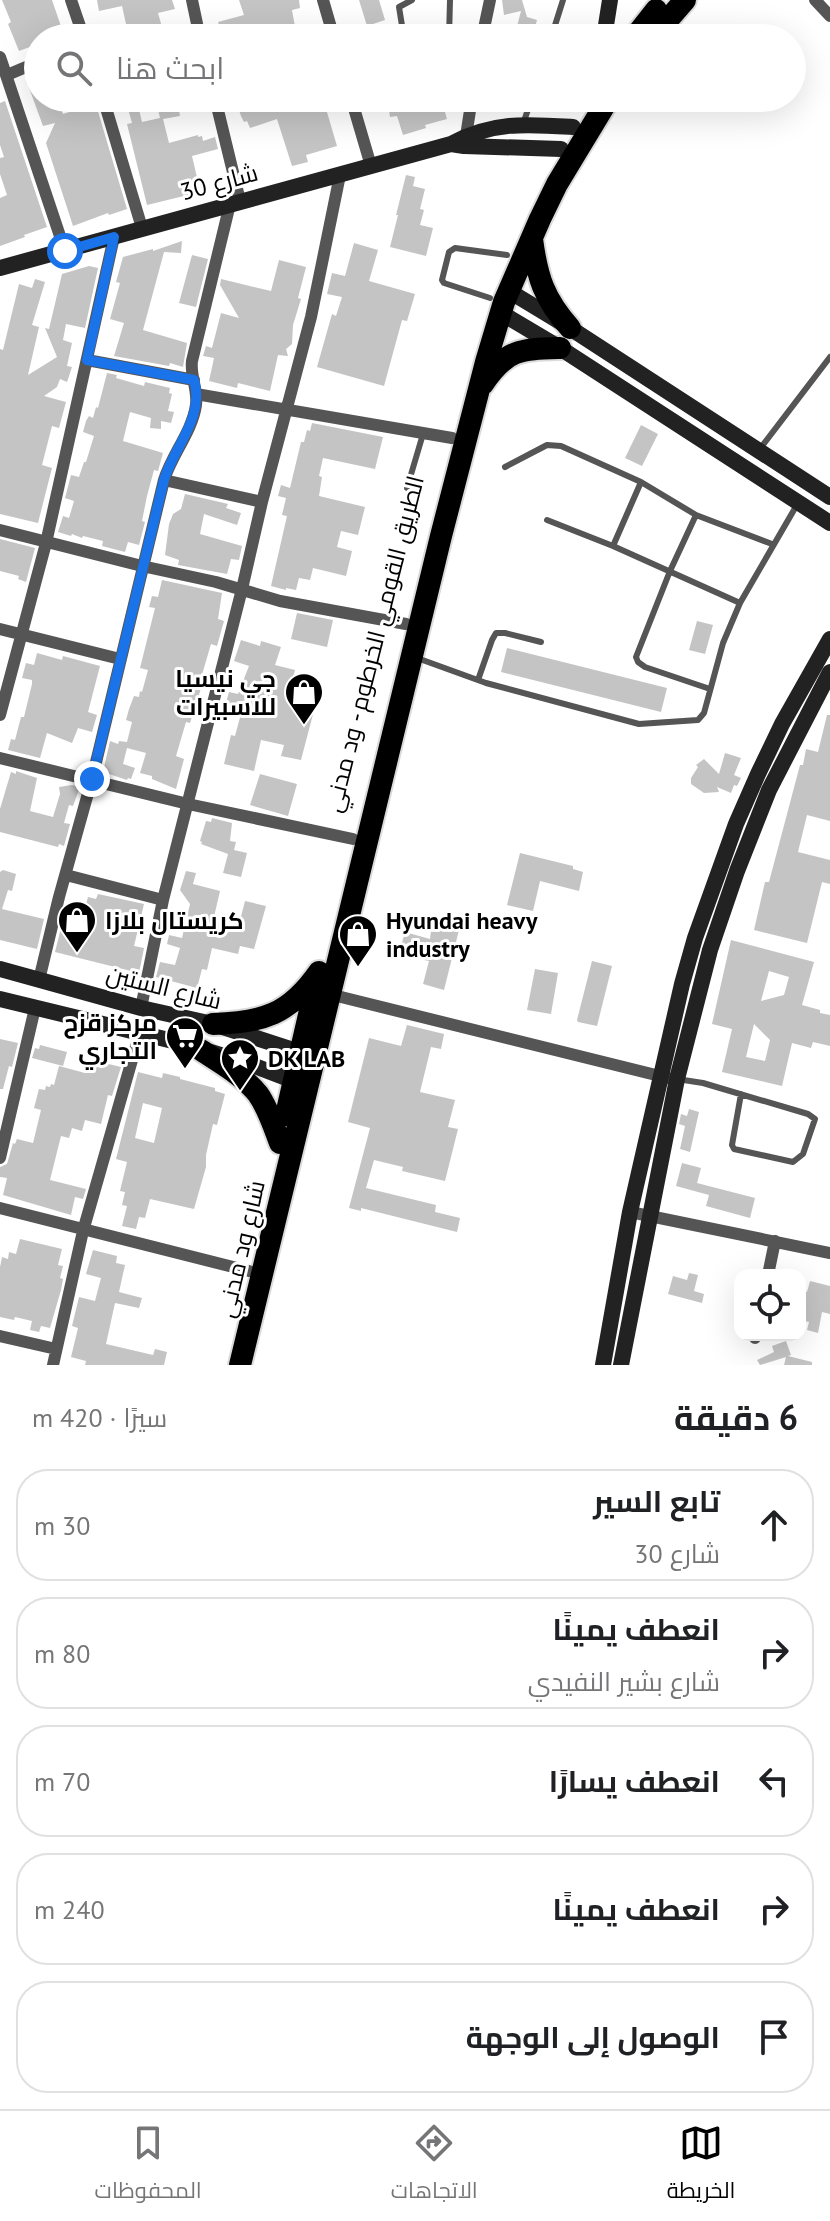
<!DOCTYPE html>
<html lang="ar">
<meta charset="utf-8">
<style>
:root{--surface:#fff;--page:#f2f2f2;--text:#202124;--muted:#757577;--line:#e0e0e0;--accent:#000}
body{margin:0;font-family:"PT Sans",Cairo,sans-serif;background:var(--page);color:var(--text);direction:rtl}
.controls{position:absolute;right:24px;bottom:24px;display:grid;overflow:hidden;border-radius:16px;box-shadow:0 8px 32px #0002}
.controls button{width:72px;height:72px;display:grid;place-items:center;padding:0;border:0;border-bottom:2px solid var(--line);background:var(--surface);color:var(--text);font:40px sans-serif}
.stop{position:absolute;width:24px;height:24px;margin:-18px;border:6px solid #1a73e8;border-radius:50%;background:#fff}
.stop.end{background:#1a73e8;border-color:#fff;box-shadow:0 2px 8px #0008}
.list{margin:0;padding:0;list-style:none}
h2{display:flex;justify-content:space-between;align-items:center;height:104px;margin:0;padding:0 32px;font-size:34px}
h2 small{font-size:26px;font-weight:400;color:var(--muted)}
.list li{display:grid;grid-template-columns:52px 1fr auto;gap:24px;align-items:center;box-sizing:border-box;height:112px;margin:0 16px 16px;padding:0 16px;border:2px solid var(--line);border-radius:32px}
.list b{display:block;font-size:30px;white-space:nowrap}
.list p{margin:0;font-size:26px;white-space:nowrap;color:var(--muted)}
.list em{font-size:26px;font-style:normal;color:var(--muted)}
.icon{flex:none;width:44px;height:44px;fill:none;stroke:currentColor;stroke-width:2;stroke-linecap:round;stroke-linejoin:round}
.map{position:relative;flex:none;width:830px;height:1365px;overflow:hidden;direction:ltr}
.search{position:absolute;background:var(--surface);box-shadow:0 8px 32px #0002;left:24px;right:24px;top:24px;height:88px;display:flex;align-items:center;gap:20px;box-sizing:border-box;padding:0 28px;border-radius:44px;color:var(--muted);font-size:30px}
.sheet{height:744px;background:var(--surface)}
nav{display:flex;justify-content:space-around;align-items:center;box-sizing:border-box;height:112px;border-top:2px solid var(--line);background:var(--surface);font-size:22px;color:var(--muted)}
nav a{display:grid;justify-items:center;gap:4px}
nav .on{color:var(--accent)}
.map>svg:first-child{display:block}
</style>
<div class="map">
<svg width="830" height="1365" viewBox="0 0 830 1365">
<rect width="100%" height="100%" fill="#fff"/>
<path fill="#c4c4c4" fill-rule="evenodd" d="M2,0H52L65,38H38L35,45L19,51L8,24L11,22Z
M97,0H172L175,9L158,13L162,27L141,32L143,38H115L112,28L126,24L122,6L99,11Z
M239,0H299L300,8L292,10L296,32L268,38H223L218,22L244,15Z
M359,0H379L385,20L367,26Z
M502,0H522L527,17L537,20L532,38H514L521,11L504,15Z
M38,82V98H57L63,114L79,109L76,98H94L127,209L109,215L108,213L73,226L46,143L55,123L43,126L28,85Z
M125,98H154V100L138,105L142,122L160,118L156,100L177,98L180,116L163,119L169,143L198,135V137L202,136L203,141L215,137L218,149L192,156L199,186L187,189L188,195L147,205L127,124L132,123Z
M235,98H301L304,108L324,102L337,146L306,155L308,162L292,166L277,119L250,128L247,121L244,122L241,116Z
M391,98H420L422,111L443,105L447,119L425,125L426,128L403,135L397,116L390,117L389,110H383L382,99Z
M5,101L47,227L24,235L25,237L0,246V198L7,195L0,174V158L4,157L0,145V103Z
M406,175L415,177L413,186L425,189L420,209L424,210L420,225L433,228L426,256L390,247L398,215H396Z
M182,241L181,253L164,252L143,330L187,343L183,367L170,363L169,366L114,356L124,323L110,319L120,283L116,282L123,257L153,249V251Z
M354,243L378,250L369,281L415,294L407,321L402,320L384,386L317,367L332,314L336,316L342,297L327,294L332,273L345,276Z
M192,255L208,259L196,307L179,303Z
M279,260L306,267L298,298L301,299L293,325L292,344L286,349L288,356L278,355L270,391L238,383L237,388L209,381L214,358L203,356L206,346L212,348L221,313L239,318L220,285L221,279L271,291Z
M89,266L98,268L85,328L66,324L63,340L72,343L67,366L72,367L67,382L60,379L57,387L44,396L66,402L59,428L52,426L42,465L52,468L38,523L0,514V349L3,350L19,284L32,288L35,279L45,282L32,325L39,327L28,375L57,357L45,328L49,329L62,274Z
M107,373L117,375L116,378L144,386L145,382L170,388L169,393L172,394L168,411L174,412L171,423L161,421V429L150,428L151,418L130,412L123,441L163,453L158,471L154,470L147,496L142,521L145,522L139,545L128,542L125,552L102,546L103,541L83,536L82,538L72,534L71,536L58,532L63,516L69,518L74,501L65,498L69,483L71,475L79,477L84,462H86L94,436L83,432L86,421L89,416L93,418L96,407L98,408Z
M312,423L383,437L375,469L323,458L319,476L322,477L319,496L365,507L358,535L341,531L337,547L352,551L346,576L313,568L310,580L299,578L296,590L286,588V590L271,586L287,516L282,515L286,498L278,496L281,485L290,488L301,442H304L307,430L310,431Z
M641,425L658,434L642,466L625,458Z
M185,494L224,503L228,504L226,508L241,513L237,525L204,514L200,534L242,546L239,560L231,559L227,574L178,565L179,560L165,555L169,524L173,514L181,509Z
M0,539L35,548L26,582L18,579L19,576L0,571Z
M162,580L222,593L218,619L224,621L217,646L211,644L201,678L204,679L190,723L186,722L176,756L184,759L176,789L152,779V776L140,773L146,753L127,748L123,764L135,768L131,779L128,778L127,780L103,772L110,741L118,744L119,741L127,742L132,722L126,720L129,709L134,696L139,697L140,691L142,692L148,670L140,668L155,608L149,607L152,596L158,597Z
M297,613L333,620L327,647L291,639Z
M697,621L713,625L705,654L689,650Z
M241,640L260,646L261,641L281,647L275,665L295,670L292,681L303,684L300,695L317,699L301,760L281,756L284,745L261,740L254,771L224,764L231,735L235,736L242,710L225,706L229,692L238,694L249,666L234,661Z
M507,648L667,688L661,712L501,672Z
M37,653L62,660L63,656L100,666L88,712L97,715L92,732L78,728L72,743L47,733L40,758L8,750L11,739L15,740L21,717H24L32,684V680L22,678L26,663L34,665Z
M827,715H830V821L807,815L798,852L830,860V884L822,882L807,943L754,930L765,882H769L800,765H803L806,749L818,752Z
M725,753L741,758L734,775L741,778L737,786L734,785L731,793L717,787L719,792L704,793L691,784V778L698,767L696,765L704,759L719,774Z
M16,771L37,778L30,811L53,817L60,794L59,787L72,785L80,787L73,806L69,805L64,823L70,824L64,846L59,844L58,847L0,832V809L11,772L16,774Z
M260,774L297,784L288,816L250,805Z
M212,818L232,823L230,841L236,842L234,850L247,853L241,877L223,873L228,854L201,844L202,842L200,841L206,821L211,822Z
M520,853L573,866V869L583,872L579,891L540,881L533,911L507,905Z
M3,870L16,874L12,891L8,890L2,909L44,919L37,949L0,940V872Z
M186,871L196,873L193,884L220,891L213,921L238,928L245,901L266,906L254,949L240,946L238,954L212,948L207,970L202,969L197,988L156,977L160,962L175,965L180,948L167,944L169,935L182,938L190,904L180,890Z
M98,894L144,904L134,946L144,948L139,973L55,952L63,920L76,923L79,910L84,912L88,897L96,899Z
M441,926L459,930L444,990L423,984L429,961L424,960L426,952L401,946L405,932L430,939L431,931L437,932Z
M731,940L814,962L802,1005L820,1010V1013L830,1015V1046L813,1042L811,1048L792,1043L782,1086L722,1072L732,1029L712,1024ZM769,971L789,977L784,995L761,1001ZM754,1024L770,1040L765,1061L746,1057Z
M592,961L612,966L597,1026L578,1022L577,1020Z
M535,969L558,973L551,1014L527,1010Z
M407,1025L444,1034L441,1049L431,1047L420,1092L455,1100L448,1127L458,1129L445,1181L402,1171L403,1167L374,1160L366,1188L436,1205L435,1212L460,1218L457,1232L361,1208V1211L349,1208L370,1128L348,1122L369,1038L401,1046Z
M0,1039L18,1043L12,1067L9,1066L3,1089H0Z
M40,1045L67,1052L63,1066L32,1058L35,1048L39,1049Z
M88,1059L121,1067L112,1096L108,1095L101,1124L85,1120L82,1131L72,1128L69,1138L61,1136L50,1180L86,1189L83,1199L75,1197L71,1215L3,1195L7,1178L0,1177V1167L7,1164L13,1143L15,1144L17,1139L33,1143L41,1110L34,1108L39,1089L45,1090L46,1086L50,1087L51,1084L54,1085L59,1066L85,1073Z
M138,1072L162,1078L163,1073L180,1077V1079L215,1088V1091L225,1094L217,1125L213,1124L206,1155V1167L194,1209L150,1199L145,1218L139,1217L136,1229L122,1226L127,1206L122,1205L125,1192L120,1191L127,1162L116,1159ZM143,1103L162,1108L154,1143L135,1138Z
M689,1109L699,1112L690,1152L680,1149L685,1126L679,1124L681,1114L687,1116Z
M682,1163L701,1168L697,1183L755,1198L750,1218L706,1206L709,1195L676,1186Z
M20,1239L62,1249L58,1265L63,1266L60,1278L63,1279L61,1290L50,1328L41,1326L39,1332L30,1330L32,1321L15,1317L14,1320L0,1317V1267L2,1257L8,1259L9,1252L16,1254Z
M93,1250L117,1256L116,1263L125,1265L119,1292L142,1298L139,1308L115,1303L106,1344L153,1355L155,1349L167,1352L164,1365H85L86,1361L71,1357L78,1328L72,1326L79,1297L95,1301L101,1278L86,1274Z
M689,1273L698,1275L694,1291L704,1294L702,1303L668,1294L673,1276L687,1280Z
M810,1281L830,1286V1314L822,1312L818,1333L807,1330L809,1322L800,1320V1298L802,1290L807,1292Z
M786,1341L791,1355L788,1356L812,1362V1365H784L786,1357L760,1365L757,1360L774,1352L772,1346Z"/>
<g fill="none" stroke-linecap="round" stroke-linejoin="round">
<g stroke="#dbdbdb" stroke-width="26">
<path id="highway" d="M634,38L656,10
M652,38L685,0
M532,239C537,277 544,299 570,328
M483,384C506,349 521,349 560,348
M213,1024C263,1022 289,1015 319,972
M201,1050C220,1063 244,1076 258,1094C268,1108 274,1127 280,1143
M286,1115L314,993
M240,1365L441,536L486,362L504,302L540,219L557,184L609,98"/>
</g>
<path stroke="#555" stroke-width="6" d="M379,38L403,33
M404,38L399,7L412,0
M449,38L450,0
M551,38L563,0
M524,121L532,98
M490,298L444,283L442,280L449,252L455,248L507,255
M759,450L830,357
M505,467L547,445L561,446L641,482L696,515L772,544
M407,488L423,434
M696,515L670,571L636,657L638,662L645,667L710,689
M547,520L613,546L740,603
M613,546L641,482
M417,658L486,683L639,724L698,720L704,713L723,643L740,603L798,503
M478,680L492,640L496,633H505L541,642
M677,1079L703,1083L808,1114L815,1119L803,1154L793,1162L734,1149L732,1145L741,1094"/>
<path stroke="#555" stroke-width="12" d="M71,0L84,38
M192,0L200,38
M323,0L334,38
M815,0L830,16
M482,38L490,0
M0,57L65,251
M7,75L38,62
M103,98L142,228
M215,98L240,201
M351,98L371,166
M466,136L472,98
M87,360L194,380
M196,394L452,438
M164,480L262,502
M0,530L142,566L216,582L280,601L406,624
M0,629L120,659
M0,715L46,543L114,237
M0,758L188,804L353,839
M66,875L163,900
M39,980L59,897L92,779L164,480C172,454 192,432 196,405C198,389 190,376 192,361L230,204
M329,994L668,1078
M141,1008L163,900L242,589L262,502L311,317L340,175
M0,1158L35,1008
M0,1208L249,1271
M630,1212L830,1253
M768,1275L775,1241
M0,1336L56,1349
M755,1338V1335
M53,1365L83,1231L140,1032"/>
<path stroke="#222" stroke-width="16" d="M604,38L610,0
M451,144L464,146L561,149
M0,268L451,144C492,121 528,124 573,127
M509,291L570,328L830,497
M501,313L560,348L830,523
M0,969L141,1008L213,1024L309,1055
M0,999L177,1042L244,1062L302,1084
M603,1365L630,1212L682,984L695,938L736,824L758,774L782,724L830,639
M621,1365L677,1079L710,950L737,871L769,790L830,672"/>
<use href="#highway" stroke="#000" stroke-width="22"/>
</g>
<g fill="none" stroke-linecap="round" stroke-linejoin="round">
<path stroke="#1a73e8" stroke-width="10" d="M65,251L114,237L87,360L194,380C205,417 174,447 164,480L92,779"/>
</g>
<defs>
<g id="shop-pin" transform="scale(2)"><path d="M0 17L-7.5 6A9.5 9.5 0 1 1 7.5 6Z" fill="#000" stroke="#fff"/><path d="M-5-2.5h2.3a2.7 3.5 0 0 1 5.4 0H5L5.5 6h-11ZM-1.5-2.5h3a1.5 2.3 0 0 0-3 0Z" fill="#fff"/></g>
<g id="supermarket-pin" transform="scale(2)"><path d="M0 17L-7.5 6A9.5 9.5 0 1 1 7.5 6Z" fill="#000" stroke="#fff"/><path d="M-6-5.5h2.5l.6 2H6L4.5 2H-2.5L-4.4-4H-6ZM-1.5 3.2a1.3 1.3 0 1 0 .1 0ZM3 3.2a1.3 1.3 0 1 0 .1 0Z" fill="#fff"/></g>
<g id="sight-pin" transform="scale(2)"><path d="M0 17L-7.5 6A9.5 9.5 0 1 1 7.5 6Z" fill="#000" stroke="#fff"/><path d="M0-6L1.8-2.2L6-1.7L2.9 1.2L3.7 5.4L0 3.3L-3.7 5.4L-2.9 1.2L-6-1.7L-1.8-2.2Z" fill="#fff"/></g>
</defs>
<g fill-rule="evenodd">
<use href="#shop-pin" x="304" y="692"/>
<use href="#shop-pin" x="77" y="920"/>
<use href="#shop-pin" x="358" y="934"/>
<use href="#supermarket-pin" x="185" y="1036"/>
<use href="#sight-pin" x="240" y="1058"/>
</g>
<g text-anchor="middle" dominant-baseline="central" stroke-width="6" stroke-linejoin="round" paint-order="stroke">
<g font-size="24" fill="#000" stroke="#fff">
<text transform="translate(219 182) rotate(-15)">شارع 30</text>
<text transform="translate(374 644) rotate(-76)">الطريق القومي الخرطوم - ود مدني</text>
<text transform="translate(164 987) rotate(14)">شارع الستين</text>
<text transform="translate(241 1249) rotate(-77)">شارع ود مدني</text>
</g>
<g font-size="24" font-weight="bold" fill="#000" stroke="#fff" text-anchor="start">
<text x="276" y="678" text-anchor="end">جي نيسيا<tspan x="276" dy="28">للاسبيرات</tspan></text>
<text x="105" y="920">كريستال بلازا</text>
<text x="386" y="920">Hyundai heavy<tspan x="386" dy="28">industry</tspan></text>
<text x="157" y="1022" text-anchor="end">مركز قزح<tspan x="157" dy="28">التجاري</tspan></text>
<text x="268" y="1058">DK LAB</text>
</g>
</g>
</svg>
<div class="controls">
<button><svg class="icon" aria-label="locate" viewBox="0 0 24 24"><circle cx="12" cy="12" r="6"/><path d="M12 2v4M12 18v4M2 12h4M18 12h4"/></svg></button>
</div>
<div class="stop" style="left:65px;top:251px"></div>
<div class="stop end" style="left:92px;top:779px"></div>
<div class="search"><svg class="icon" aria-label="search" viewBox="0 0 24 24"><circle cx="10" cy="10" r="6"/><path d="M15 15l6 6"/></svg>ابحث هنا</div>
</div>
<section class="sheet">
<h2>6 دقيقة<small>سيرًا · 420 m</small></h2>
<ul class="list">
<li><svg class="icon" aria-label="ahead" viewBox="0 0 24 24"><path d="M12 20V5M6 11l6-6 6 6"/></svg><div><b>تابع السير</b><p>شارع 30</p></div><em>30 m</em></li>
<li><svg class="icon" aria-label="right" viewBox="0 0 24 24"><path d="M7 20v-9h11M14 6l5 5-5 5"/></svg><div><b>انعطف يمينًا</b><p>شارع بشير النفيدي</p></div><em>80 m</em></li>
<li><svg class="icon" aria-label="left" viewBox="0 0 24 24"><path d="M17 20v-9H6M10 6l-5 5 5 5"/></svg><div><b>انعطف يسارًا</b></div><em>70 m</em></li>
<li><svg class="icon" aria-label="right" viewBox="0 0 24 24"><path d="M7 20v-9h11M14 6l5 5-5 5"/></svg><div><b>انعطف يمينًا</b></div><em>240 m</em></li>
<li><svg class="icon" aria-label="arrive" viewBox="0 0 24 24"><path d="M6 21V4h12l-3 4 3 4H6"/></svg><div><b>الوصول إلى الوجهة</b></div></li>
</ul>
</section>
<nav>
<a class="on"><svg class="icon" aria-label="map" viewBox="0 0 24 24"><path d="M3 6l6-2 6 2 6-2v14l-6 2-6-2-6 2zM9 4v14M15 6v14"/></svg>الخريطة</a>
<a><svg class="icon" aria-label="directions" viewBox="0 0 24 24"><path d="M12 3l9 9-9 9-9-9zM9 14v-3h6M13 9l2 2-2 2"/></svg>الاتجاهات</a>
<a><svg class="icon" aria-label="saved" viewBox="0 0 24 24"><path d="M7 4h10v16l-5-4-5 4z"/></svg>المحفوظات</a>
</nav>
